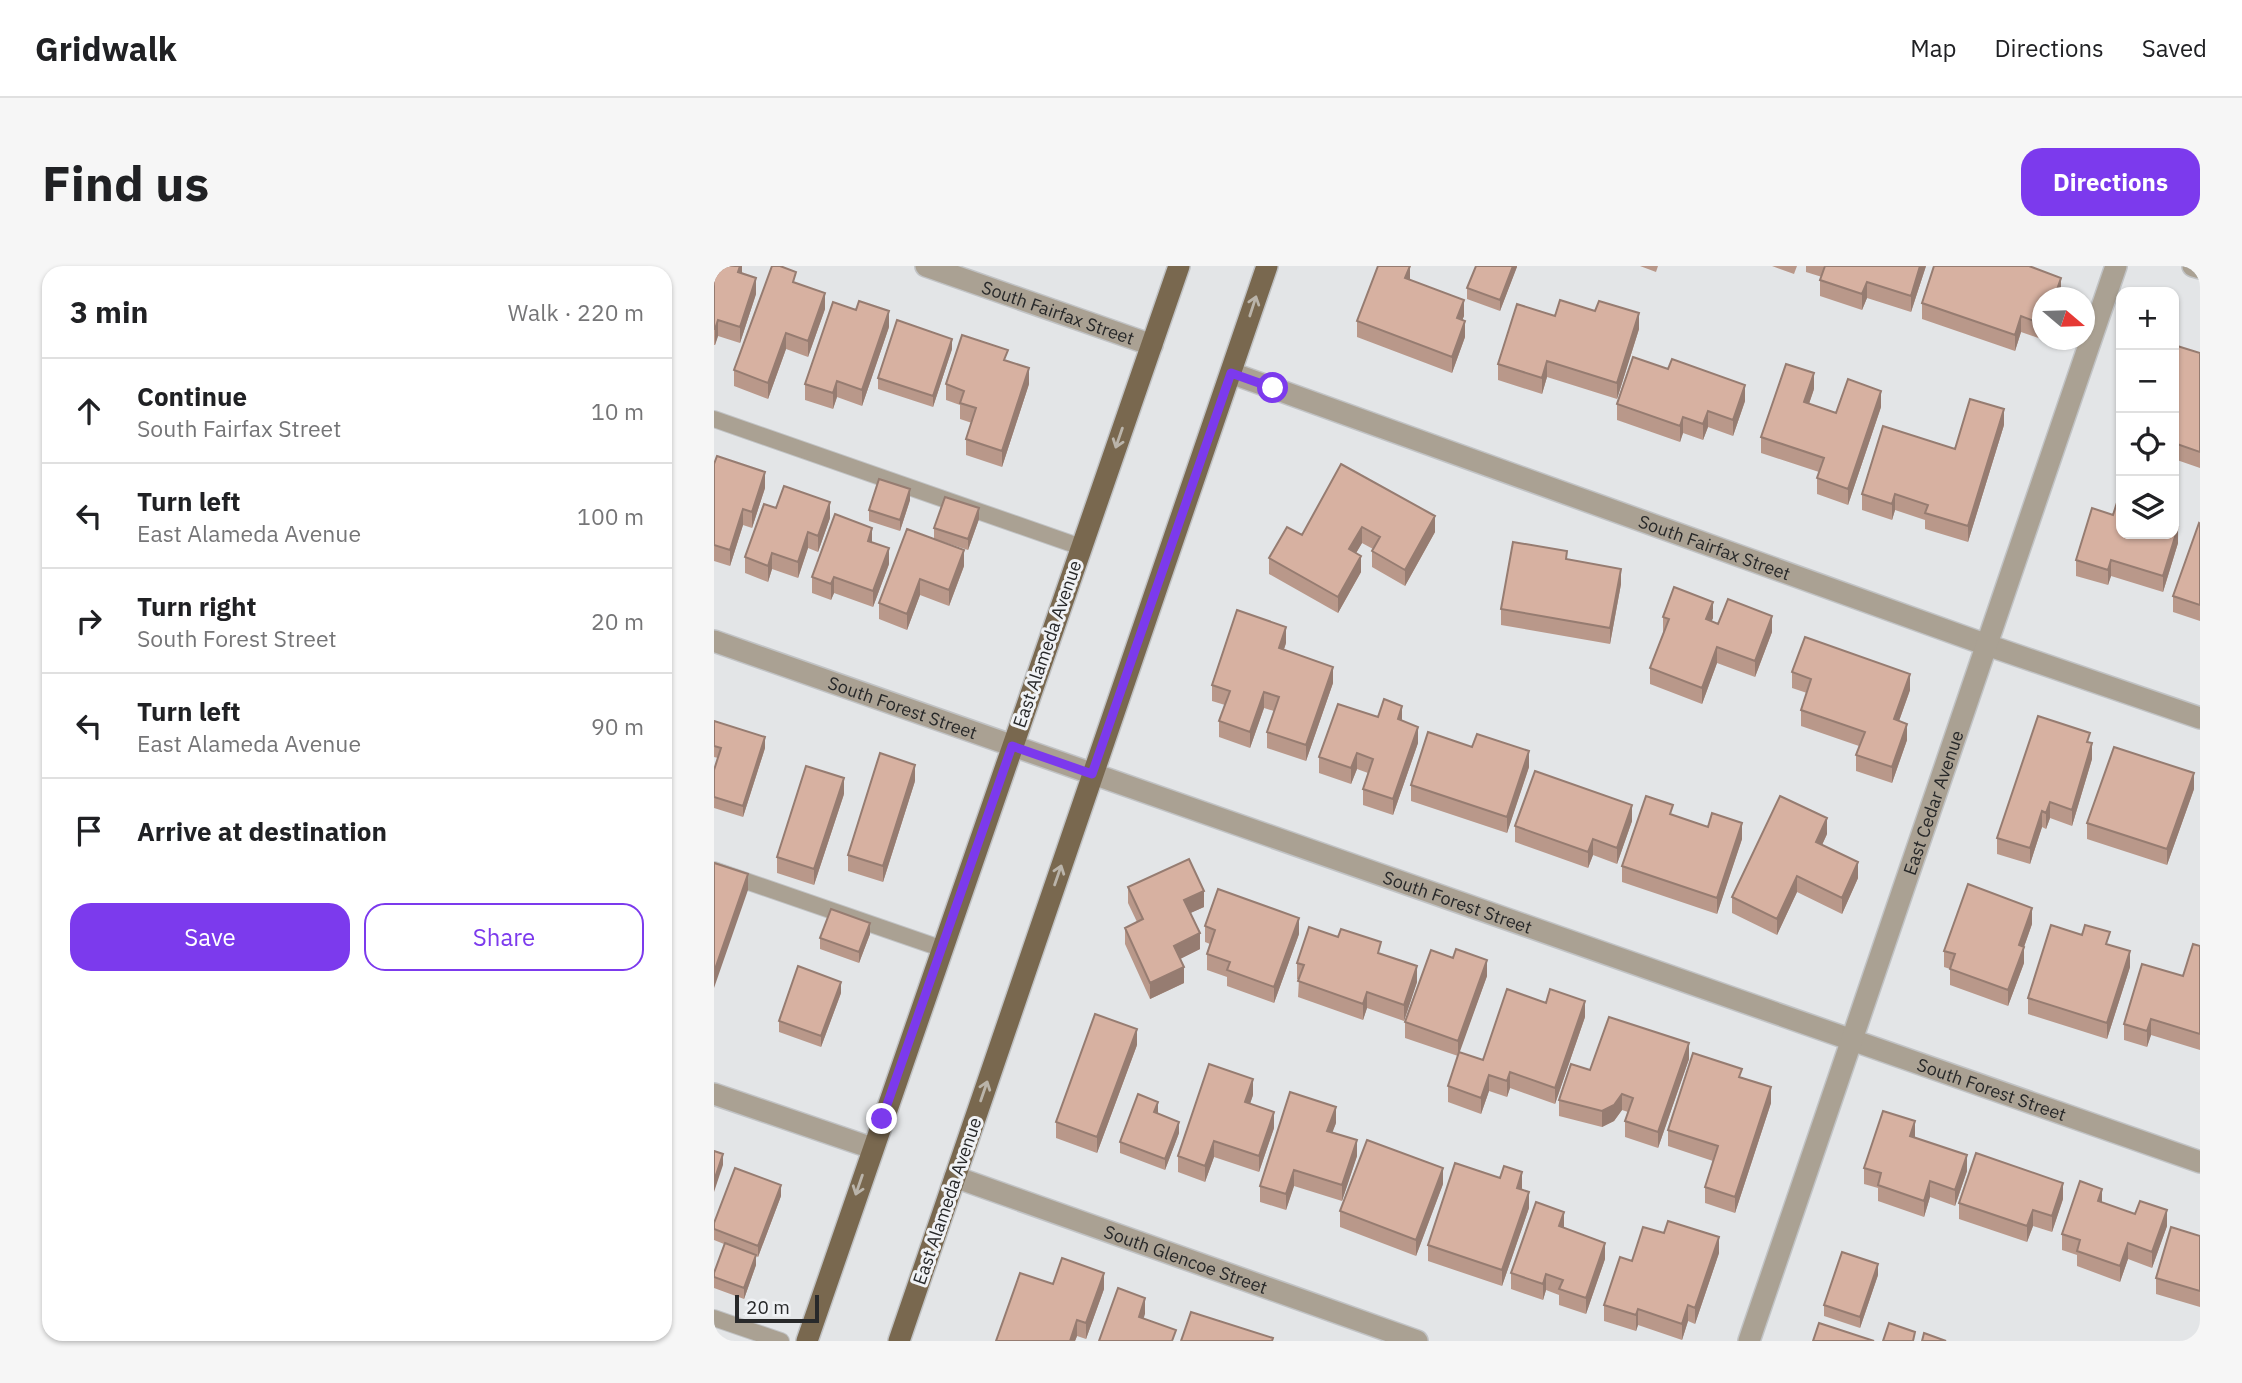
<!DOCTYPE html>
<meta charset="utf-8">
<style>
:root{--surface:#fff;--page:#f6f6f6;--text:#202124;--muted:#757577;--line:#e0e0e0;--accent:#7c3aed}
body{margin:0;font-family:"IBM Plex Sans",sans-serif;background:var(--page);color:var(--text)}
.controls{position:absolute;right:21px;top:21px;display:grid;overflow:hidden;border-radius:14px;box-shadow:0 2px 5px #0004}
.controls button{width:63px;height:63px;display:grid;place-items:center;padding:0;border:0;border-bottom:2px solid var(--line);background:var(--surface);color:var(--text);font:35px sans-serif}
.compass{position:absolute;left:1318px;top:21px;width:63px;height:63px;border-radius:50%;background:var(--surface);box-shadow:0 2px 5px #0004;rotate:109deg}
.scale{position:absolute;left:21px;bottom:18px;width:84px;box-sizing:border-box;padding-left:7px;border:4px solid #28292a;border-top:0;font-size:19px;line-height:24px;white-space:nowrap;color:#28292a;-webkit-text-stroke:5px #f0f2f5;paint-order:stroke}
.stop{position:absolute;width:21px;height:21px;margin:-16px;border:5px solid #7c3aed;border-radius:50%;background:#fff}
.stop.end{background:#7c3aed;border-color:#fff;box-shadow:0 2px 7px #0008}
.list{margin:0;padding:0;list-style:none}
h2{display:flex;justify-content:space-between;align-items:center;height:91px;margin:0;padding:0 28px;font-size:30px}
h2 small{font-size:23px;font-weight:400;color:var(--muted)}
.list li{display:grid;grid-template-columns:46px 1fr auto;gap:21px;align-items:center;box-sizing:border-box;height:105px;padding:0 28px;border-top:2px solid var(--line)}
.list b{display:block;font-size:26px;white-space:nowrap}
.list p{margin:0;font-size:23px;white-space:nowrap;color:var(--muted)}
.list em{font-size:23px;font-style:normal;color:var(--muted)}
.actions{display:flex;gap:14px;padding:21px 28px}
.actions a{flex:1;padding:16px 0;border:2px solid var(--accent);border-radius:21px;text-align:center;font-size:24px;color:var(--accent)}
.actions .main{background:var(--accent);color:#fff}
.icon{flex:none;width:38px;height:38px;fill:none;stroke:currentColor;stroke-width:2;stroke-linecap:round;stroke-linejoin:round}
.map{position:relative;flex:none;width:1486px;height:1075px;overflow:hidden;border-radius:21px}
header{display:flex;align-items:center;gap:42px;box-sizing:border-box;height:98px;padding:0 35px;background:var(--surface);border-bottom:2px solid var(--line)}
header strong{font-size:33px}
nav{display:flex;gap:38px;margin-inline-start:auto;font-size:24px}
.intro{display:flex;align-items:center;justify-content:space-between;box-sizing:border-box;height:168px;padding:0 42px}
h1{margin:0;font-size:49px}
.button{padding:18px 32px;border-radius:21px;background:var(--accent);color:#fff;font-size:24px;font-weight:700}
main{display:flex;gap:42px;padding:0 42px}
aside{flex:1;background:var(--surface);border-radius:21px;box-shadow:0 2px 5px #0004}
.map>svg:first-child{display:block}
</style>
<header>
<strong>Gridwalk</strong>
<nav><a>Map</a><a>Directions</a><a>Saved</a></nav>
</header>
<div class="intro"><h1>Find us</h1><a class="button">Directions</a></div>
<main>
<aside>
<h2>3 min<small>Walk · 220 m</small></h2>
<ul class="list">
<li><svg class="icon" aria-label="ahead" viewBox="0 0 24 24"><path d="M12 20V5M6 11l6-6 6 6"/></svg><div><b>Continue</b><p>South Fairfax Street</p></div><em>10 m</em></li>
<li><svg class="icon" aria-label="left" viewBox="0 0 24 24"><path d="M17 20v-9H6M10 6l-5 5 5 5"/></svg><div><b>Turn left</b><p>East Alameda Avenue</p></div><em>100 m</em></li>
<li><svg class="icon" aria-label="right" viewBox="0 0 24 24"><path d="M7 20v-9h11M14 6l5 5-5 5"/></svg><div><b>Turn right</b><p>South Forest Street</p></div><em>20 m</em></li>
<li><svg class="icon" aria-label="left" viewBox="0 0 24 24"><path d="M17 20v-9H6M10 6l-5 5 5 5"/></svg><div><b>Turn left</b><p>East Alameda Avenue</p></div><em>90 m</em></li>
<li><svg class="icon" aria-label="arrive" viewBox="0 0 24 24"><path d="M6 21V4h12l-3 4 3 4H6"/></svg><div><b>Arrive at destination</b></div></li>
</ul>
<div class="actions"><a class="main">Save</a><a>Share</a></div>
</aside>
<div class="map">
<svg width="1486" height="1075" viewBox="0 0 1486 1075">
<rect width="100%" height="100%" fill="#e3e5e7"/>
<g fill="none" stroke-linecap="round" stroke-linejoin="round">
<g stroke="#c1c3c5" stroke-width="18">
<path id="lane" d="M0,153L367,281
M0,604L226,682
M0,1052L67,1075"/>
</g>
<g stroke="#c1c3c5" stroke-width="24">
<g id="street">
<path id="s1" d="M212,0L438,79"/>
<path d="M1479,0L1486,2"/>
<path id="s2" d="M517,107L1273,379L1486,452"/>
<path id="s3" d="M0,375L1486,896"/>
<path d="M0,828L158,882"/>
<path id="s4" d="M241,911L703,1075"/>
<path id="s5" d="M1035,1075L1402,0"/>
</g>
</g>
<g stroke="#c1c3c5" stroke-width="24">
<path id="primary" d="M93,1075L465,0
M185,1075L553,0"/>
</g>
<use href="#lane" stroke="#aaa193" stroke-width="16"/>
<use href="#street" stroke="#aaa193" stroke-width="21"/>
<use href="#primary" stroke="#79684f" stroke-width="21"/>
</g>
<path fill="#b9988a" d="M0,0H28V7L42,28L26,77L4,70L1,79H0Z
M803,0L786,45L753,33V22Z
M926,0H944L942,6Z
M1058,0H1083L1080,8Z
M1092,0H1212L1197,46L1153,32L1148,44L1106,30V14L1108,11L1092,6Z
M696,13L750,50L748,54L751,71L738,107L643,71V55Z
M82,17L111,43L94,91L72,83L54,133L20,120V104Z
M1347,28L1328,32V74H1331H1330L1307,66L1301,85L1208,53V37Z
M881,45L925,63L903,133L833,111L828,128L784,114V98L841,50Z
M175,61L148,140L123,131L119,143L91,134V118Z
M1460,79L1486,87V202L1460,193Z
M238,83L219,141L164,123V112Z
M294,95L315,118L288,201L252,189V173L258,157L246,153V139L232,134V118Z
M1100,123L1095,138L1122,147L1167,141L1134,239L1103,228V212L1105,206L1047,187V171Z
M1031,135L1019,170L994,161L989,174L969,167L966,176L903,154V138Z
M1290,159L1254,276L1211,263V254L1181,244L1178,254L1148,244V228Z
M0,198L51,222L38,262L29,259L16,300L0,295Z
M627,198L721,266L691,320L658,301V285L659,283L648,277L642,287L647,306L624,347L555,308V292L588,269Z
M196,234L186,265L155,255V244Z
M62,242L116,252L104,286L94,282L84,312L58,303L54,316L31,307V291Z
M265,253L254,284L220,273V262Z
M1486,258V355L1459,346V330Z
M193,263L250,300L235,340L206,329L193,364L165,353V337Z
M1407,268L1464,277L1449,326L1397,310L1394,319L1362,310V294Z
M853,293L907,318L896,378L787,359V343Z
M175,298L159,341L120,327L117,334L98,327V311Z
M949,351L999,352L997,355L1004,358L1058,366L1041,411L1003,397L988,438L936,418V402L949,367Z
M572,377L570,383L619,417L592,495L553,482V466L560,445L550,442L536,482L505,471V455L511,439L498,435V419Z
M1078,406L1196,424L1185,455L1193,474L1178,517L1142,505V489L1145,480L1087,460V444L1093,427L1078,422Z
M664,451L688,455L704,477L679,549L649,539V523L654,507L643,503L637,518L605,507V491Z
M0,455L51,482L29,551L0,542V504L4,492L0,491Z
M1376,477L1378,493L1358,560L1336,552L1332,563L1328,561L1316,598L1283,588V572Z
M815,501L793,567L697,535V519Z
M201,515L169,616L134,605V589Z
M1480,523L1453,599L1373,573V557Z
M130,528L100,619L63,607V591Z
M959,549L1028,573L1003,648L908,616V600Z
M918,555L903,598L879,589L874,602L801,576V560Z
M1113,568L1108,579L1144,612L1128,648L1083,626L1063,669L1018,647V631Z
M414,621L490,641L476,647L486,683L466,693L470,717L436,733L411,678V662L423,656L414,637Z
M1318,658L1310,681V697L1294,740L1236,719V703L1230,701V685Z
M491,660L585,668L560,737L513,720V711L493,704V688L496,678L491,676Z
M156,668L145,697L106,683V672Z
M1396,679L1416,701L1393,773L1314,748V732Z
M1486,680V784L1437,769L1433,781L1410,774V758L1469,710Z
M667,688L703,716L690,755L653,742L649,754L584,731L585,713H583V697Z
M739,692L773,710L745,786L769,794L871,751L841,838L796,822L793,831L775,825L767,848L734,836V820L744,790L691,772V756Z
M127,727L107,781L65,766V755Z
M423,779L383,887L342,872V856Z
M975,793L944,882L911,871V855L914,846L908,844L900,855L888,861L845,850V834L876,804Z
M1028,812L1057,837L1021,947L991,937V921L999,895L954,880V864Z
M539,829L536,838L560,862L545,906L500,891L491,916L464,906V890Z
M444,846V848L465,867L451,904L406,887V876Z
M622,857L618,866L643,890L628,935L580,920L572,944L546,936V920Z
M1200,872L1253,905L1241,940L1216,931L1210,951L1164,935V922L1150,918V902Z
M729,918L702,990L626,961V945Z
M808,922V924L815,942L788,1020L714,995V979Z
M67,930L44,991L42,990V999L30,1033L0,1022V1007L10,978L0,974V957Z
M1349,933L1338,966L1319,960L1313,976L1245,953V937Z
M1388,937L1453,960L1438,1002L1414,993L1406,1016L1363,1000V989L1348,984V968Z
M850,962L891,993L872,1048L845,1039V1029L832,1024L829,1034L797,1023V1007Z
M1486,970V1041L1442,1028V1012Z
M1005,987L981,1058L974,1055L968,1074L924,1059L922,1065L890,1055V1039L918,995Z
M1164,1009L1146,1062L1110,1050V1039Z
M339,1018L390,1023L372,1073L363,1070L361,1075H282Z"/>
<path fill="#967c71" d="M26,0H28V8L24,6Z
M696,0V16L691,12Z
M799,0H803V1L786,45V34Z
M1206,0H1212L1197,46V30Z
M42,12V28L26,77V61Z
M1347,12V28L1345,32H1340Z
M1153,16V32L1148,44V28Z
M111,27V43L94,91V75Z
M750,34V50L743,67V52Z
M175,45V61L148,140V124Z
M925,47V63L903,133V117Z
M1307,50V66L1301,85V69Z
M4,54V70L1,79V63Z
M751,55V71L738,107V91Z
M72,67V83L54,133V117Z
M238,73V83L219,141V130Z
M833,95V111L828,128V112Z
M315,102V118L288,201V185Z
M1100,107V123L1090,152V136Z
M123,115V131L119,143V127Z
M1031,119V135L1019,170V154Z
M1167,125V141L1134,239V223Z
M1290,143V159L1254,276V260Z
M994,145V161L989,174V158Z
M969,151V167L966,176V160Z
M51,206V222L38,262V246Z
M196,223V234L186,265V254Z
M1181,228V244L1178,254V238Z
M116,236V252L104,286V270Z
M265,242V253L254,284V273Z
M29,243V259L16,300V284Z
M721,250V266L691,320V304Z
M648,261V277L635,299V283Z
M1464,261V277L1449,326V310Z
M158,262V278L154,275Z
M94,266V282L84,312V296Z
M175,282V298L159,341V325Z
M250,284V300L235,340V324Z
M58,287V303L54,316V300Z
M647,290V306L624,347V331Z
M1397,294V310L1394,319V304Z
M907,303V318L896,378V362Z
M120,311V327L117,334V318Z
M206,313V329L193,364V348Z
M999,336V352L992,369V353Z
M1058,350V366L1041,411V395Z
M572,361V377L565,398V382Z
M1003,381V397L988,438V422Z
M619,401V417L592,495V479Z
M1196,408V424L1180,469V453Z
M550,426V442L536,482V466Z
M688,440V456L684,453Z
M1193,458V474L1178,517V501Z
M704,461V477L679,549V533Z
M51,471V482L29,551V540Z
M1378,477V493L1358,560V544Z
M815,485V501L793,567V551Z
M643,487V503L637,518V502Z
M201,499V515L169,616V600Z
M1480,507V523L1453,599V583Z
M130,512V528L100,619V603Z
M1336,536V552L1332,563V547Z
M918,539V555L903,598V582Z
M1328,545V561L1316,598V582Z
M1113,552V568L1102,592V576Z
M1028,557V573L1003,648V632Z
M879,573V589L874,602V586Z
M1144,596V612L1128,648V632Z
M34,608V624L0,722V706Z
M1083,610V626L1063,669V653Z
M490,625V641L470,650V634Z
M1318,642V658L1305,695V679Z
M585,652V668L560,737V721Z
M156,657V668L145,697V686Z
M486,667V683L460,696V680Z
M1310,681V697L1294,740V724Z
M1416,685V701L1393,773V757Z
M773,694V710L744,791V775Z
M703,700V716L690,755V739Z
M470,701V717L436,733V717Z
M127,716V727L107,781V770Z
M653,726V742L649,754V738Z
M871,735V751L841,838V822Z
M1437,753V769L1433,781V765Z
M423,763V779L383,887V871Z
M975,777V793L944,882V866Z
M796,806V822L793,831V815Z
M775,809V825L767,848V832Z
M539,813V829L531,852V836Z
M1057,821V837L1021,947V931Z
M908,828V844L900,855L888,861V845Z
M444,836V846L440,857V846Z
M622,841V857L613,881V865Z
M560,846V862L545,906V890Z
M1201,855V871L1196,886V870Z
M465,856V867L451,904V893Z
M643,874V890L628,935V919Z
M500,875V891L491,916V900Z
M9,888V899L0,926V915Z
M1253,889V905L1241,940V924Z
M729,902V918L702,990V974Z
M580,904V920L572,944V928Z
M808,906V922L803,938V922Z
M1216,915V931L1210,951V935Z
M1349,917V933L1338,966V950Z
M67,919V930L44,991V980Z
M1388,923V939L1384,935Z
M815,926V942L788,1020V1004Z
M1319,944V960L1313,976V960Z
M1453,944V960L1438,1002V986Z
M850,946V962L845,960Z
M1005,971V987L981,1058V1042Z
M891,977V993L872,1048V1032Z
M1414,977V993L1406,1016V1000Z
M42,989V999L30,1033V1022Z
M1164,998V1009L1146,1062V1051Z
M390,1007V1023L372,1073V1057Z
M832,1008V1024L829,1034V1018Z
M431,1032V1048L425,1067V1051Z
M974,1039V1055L968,1074V1058Z
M924,1043V1059L922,1065V1049Z
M363,1054V1070L361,1075H356Z"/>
<path fill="#d7b1a1" stroke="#967c71" stroke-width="2" d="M0,0H26L24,6L42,12L26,61L4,54L1,63H0Z
M58,0H66L82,6L79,16L111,27L94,75L72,67L54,117L20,104Z
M664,0H696L691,12L750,34L743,52L751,55L738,91L643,55Z
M762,0H799L786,34L753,22Z
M1111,0H1206L1197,30L1153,16L1148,28L1106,14Z
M1220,0H1315L1347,12L1340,32H1328V58L1307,50L1301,69L1208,37Z
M846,34L881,45L885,35L925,47L903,117L833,95L828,112L784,98L803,38L841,50Z
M145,35L175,45L148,124L123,115L119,127L91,118L119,36L142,44Z
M183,54L238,73L219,130L164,112Z
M248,69L294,84L290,94L315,102L288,185L252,173L262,142L246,137L250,125L232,118Z
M1460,79L1486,87V186L1460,177Z
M919,91L954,103L958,93L1031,119L1019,154L994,145L989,158L969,151L966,160L903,138Z
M1072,98L1100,107L1090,136L1122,147L1134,113L1167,125L1134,223L1103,212L1110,192L1047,171Z
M1256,133L1290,143L1254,260L1211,247L1214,239L1181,228L1178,238L1148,228L1169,160L1241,183Z
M3,190L51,206L38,246L29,243L16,284L0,279V198Z
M627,198L721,250L691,304L658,285L666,271L648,261L635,283L647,290L624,331L555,292L573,261L588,269Z
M165,213L196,223L186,254L155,244Z
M70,220L116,236L104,270L94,266L84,296L58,287L54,300L31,291L50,238L62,242Z
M1407,224V268H1460V259L1464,261L1449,310L1397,294L1394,304L1362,294L1378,242L1399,249Z
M231,231L265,242L254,273L220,262Z
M121,248L158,262L154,275L175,282L159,325L120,311L117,318L98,311Z
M1485,257L1486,258V339L1459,330Z
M193,263L250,284L235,324L206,313L193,348L165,337Z
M799,276L853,285L852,293L907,303L896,362L787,343Z
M960,321L999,336L992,353L1004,358L1014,333L1058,350L1041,395L1003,381L988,422L936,402L955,353L949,351Z
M523,344L572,361L565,382L619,401L592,479L553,466L565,431L550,426L536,466L505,455L516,425L498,419Z
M1091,371L1196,408L1180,453L1193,458L1178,501L1142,489L1151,466L1087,444L1097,413L1078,406Z
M670,433L688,440L684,453L704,461L679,533L649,523L659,493L643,487L637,502L605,491L624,438L664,451Z
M1324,450L1376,467L1373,476L1378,477L1358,544L1336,536L1332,547L1328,545L1316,582L1283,572Z
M0,455L51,471L29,540L0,531V504L7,482L0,480Z
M714,466L758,481L763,468L815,485L793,551L697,519Z
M1400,481L1480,507L1453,583L1373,557Z
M166,487L201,499L169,600L134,589Z
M92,500L130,512L100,603L63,591Z
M821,505L918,539L903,582L879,573L874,586L801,560Z
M932,530L959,539L956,548L994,561L998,547L1028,557L1003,632L908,600Z
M1066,530L1113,552L1102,576L1144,596L1128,632L1083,610L1063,653L1018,631Z
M475,593L490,625L470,634L486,667L460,680L470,701L436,717L411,662L429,653L414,621Z
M0,597L34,608L0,706Z
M1254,618L1318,642L1305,679L1310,681L1294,724L1236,703L1241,688L1230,685Z
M504,623L585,652L560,721L513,704L516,696L493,688L501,664L491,660Z
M117,643L156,657L145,686L106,672Z
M1337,659L1368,669L1371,659L1396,666L1392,678L1416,685L1393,757L1314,732Z
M595,661L624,671L627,663L667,676L664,687L703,700L690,739L653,726L649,738L584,715L590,699L583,697Z
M1479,678L1486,680V768L1437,753L1433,765L1410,758L1428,698L1469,710Z
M742,683L773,694L744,775L691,756L717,684L739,692Z
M84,700L127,716L107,770L65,755Z
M793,723L832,737L836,723L871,735L841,822L796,806L793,815L775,809L767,832L734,820L745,786L769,794Z
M381,748L423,763L383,871L342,856Z
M895,751L975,777L944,866L911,855L919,832L908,828L900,839L888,845L845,834L857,798L876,804Z
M979,787L1028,803L1025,811L1057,821L1021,931L991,921L1004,880L954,864Z
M495,798L539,813L531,836L560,846L545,890L500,875L491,900L464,890Z
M576,826L622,841L613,865L643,874L628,919L580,904L572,928L546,920Z
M424,828L444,836L440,846L465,856L451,893L406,876Z
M1169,845L1201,855L1196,870L1253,889L1241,924L1216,915L1210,935L1164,919L1167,907L1150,902Z
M653,874L729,902L702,974L626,945Z
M0,885L9,888L0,915Z
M1262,887L1349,917L1338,950L1319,944L1313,960L1245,937Z
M741,897L786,912L790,900L808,906L803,922L815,926L788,1004L714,979Z
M21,902L67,919L44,980L0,963V957Z
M1366,915L1388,923L1384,935L1421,948L1426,935L1453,944L1438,986L1414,977L1406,1000L1363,985L1366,974L1348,968Z
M822,936L850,946L845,960L891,977L872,1032L845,1023L849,1014L832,1008L829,1018L797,1007Z
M954,955L1005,971L981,1042L974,1039L968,1058L924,1043L922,1049L890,1039L906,991L918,995L929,961L950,967Z
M1457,961L1486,970V1025L1442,1012Z
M11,977L42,989L30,1022L0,1011V1007Z
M1128,986L1164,998L1146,1051L1110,1039Z
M348,992L390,1007L372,1057L363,1054L356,1075H282L306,1007L339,1018Z
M404,1022L431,1032L425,1051L462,1064L458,1075H385Z
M477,1046L559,1072L558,1075H467Z
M1105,1057L1160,1075H1099Z
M1175,1057L1201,1066L1199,1075H1169Z
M1210,1067L1232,1075H1208Z"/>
<defs><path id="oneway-shaft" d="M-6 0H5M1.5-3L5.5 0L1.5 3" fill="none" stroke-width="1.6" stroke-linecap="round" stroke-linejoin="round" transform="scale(1.75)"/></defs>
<g stroke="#bab4aa">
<use href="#oneway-shaft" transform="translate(539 40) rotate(-72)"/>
<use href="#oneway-shaft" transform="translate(405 172) rotate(109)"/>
<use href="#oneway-shaft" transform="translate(344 609) rotate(-71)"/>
<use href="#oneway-shaft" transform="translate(270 825) rotate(-71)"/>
<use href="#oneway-shaft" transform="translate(145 919) rotate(109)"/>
</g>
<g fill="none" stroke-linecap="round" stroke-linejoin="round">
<path stroke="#7c3aed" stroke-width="9" d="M168,853L298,480L378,508L517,107L559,122"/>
</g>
<g text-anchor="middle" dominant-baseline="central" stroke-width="6" stroke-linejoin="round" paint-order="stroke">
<g font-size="18" fill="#28292a" stroke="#f0f2f5">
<text stroke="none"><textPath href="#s1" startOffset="140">South Fairfax Street</textPath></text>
<text stroke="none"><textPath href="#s2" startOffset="514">South Fairfax Street</textPath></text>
<text transform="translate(333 378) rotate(-71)">East Alameda Avenue</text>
<text stroke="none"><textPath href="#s3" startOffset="200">South Forest Street</textPath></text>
<text stroke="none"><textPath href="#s5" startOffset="569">East Cedar Avenue</textPath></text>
<text stroke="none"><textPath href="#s3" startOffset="788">South Forest Street</textPath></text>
<text stroke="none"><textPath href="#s3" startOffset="1354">South Forest Street</textPath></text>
<text transform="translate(233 935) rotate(-71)">East Alameda Avenue</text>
<text stroke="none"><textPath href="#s4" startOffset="245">South Glencoe Street</textPath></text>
</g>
</g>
</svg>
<div class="controls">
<button>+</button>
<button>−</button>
<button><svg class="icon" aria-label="locate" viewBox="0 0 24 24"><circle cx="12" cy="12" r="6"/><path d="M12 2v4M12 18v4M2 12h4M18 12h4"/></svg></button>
<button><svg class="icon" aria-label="layers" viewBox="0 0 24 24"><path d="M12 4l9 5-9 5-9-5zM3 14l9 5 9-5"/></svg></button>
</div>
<svg class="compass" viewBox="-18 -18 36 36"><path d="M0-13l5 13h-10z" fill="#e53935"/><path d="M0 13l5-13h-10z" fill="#757577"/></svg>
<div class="scale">20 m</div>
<div class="stop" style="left:559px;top:122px"></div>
<div class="stop end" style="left:168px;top:853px"></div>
</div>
</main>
